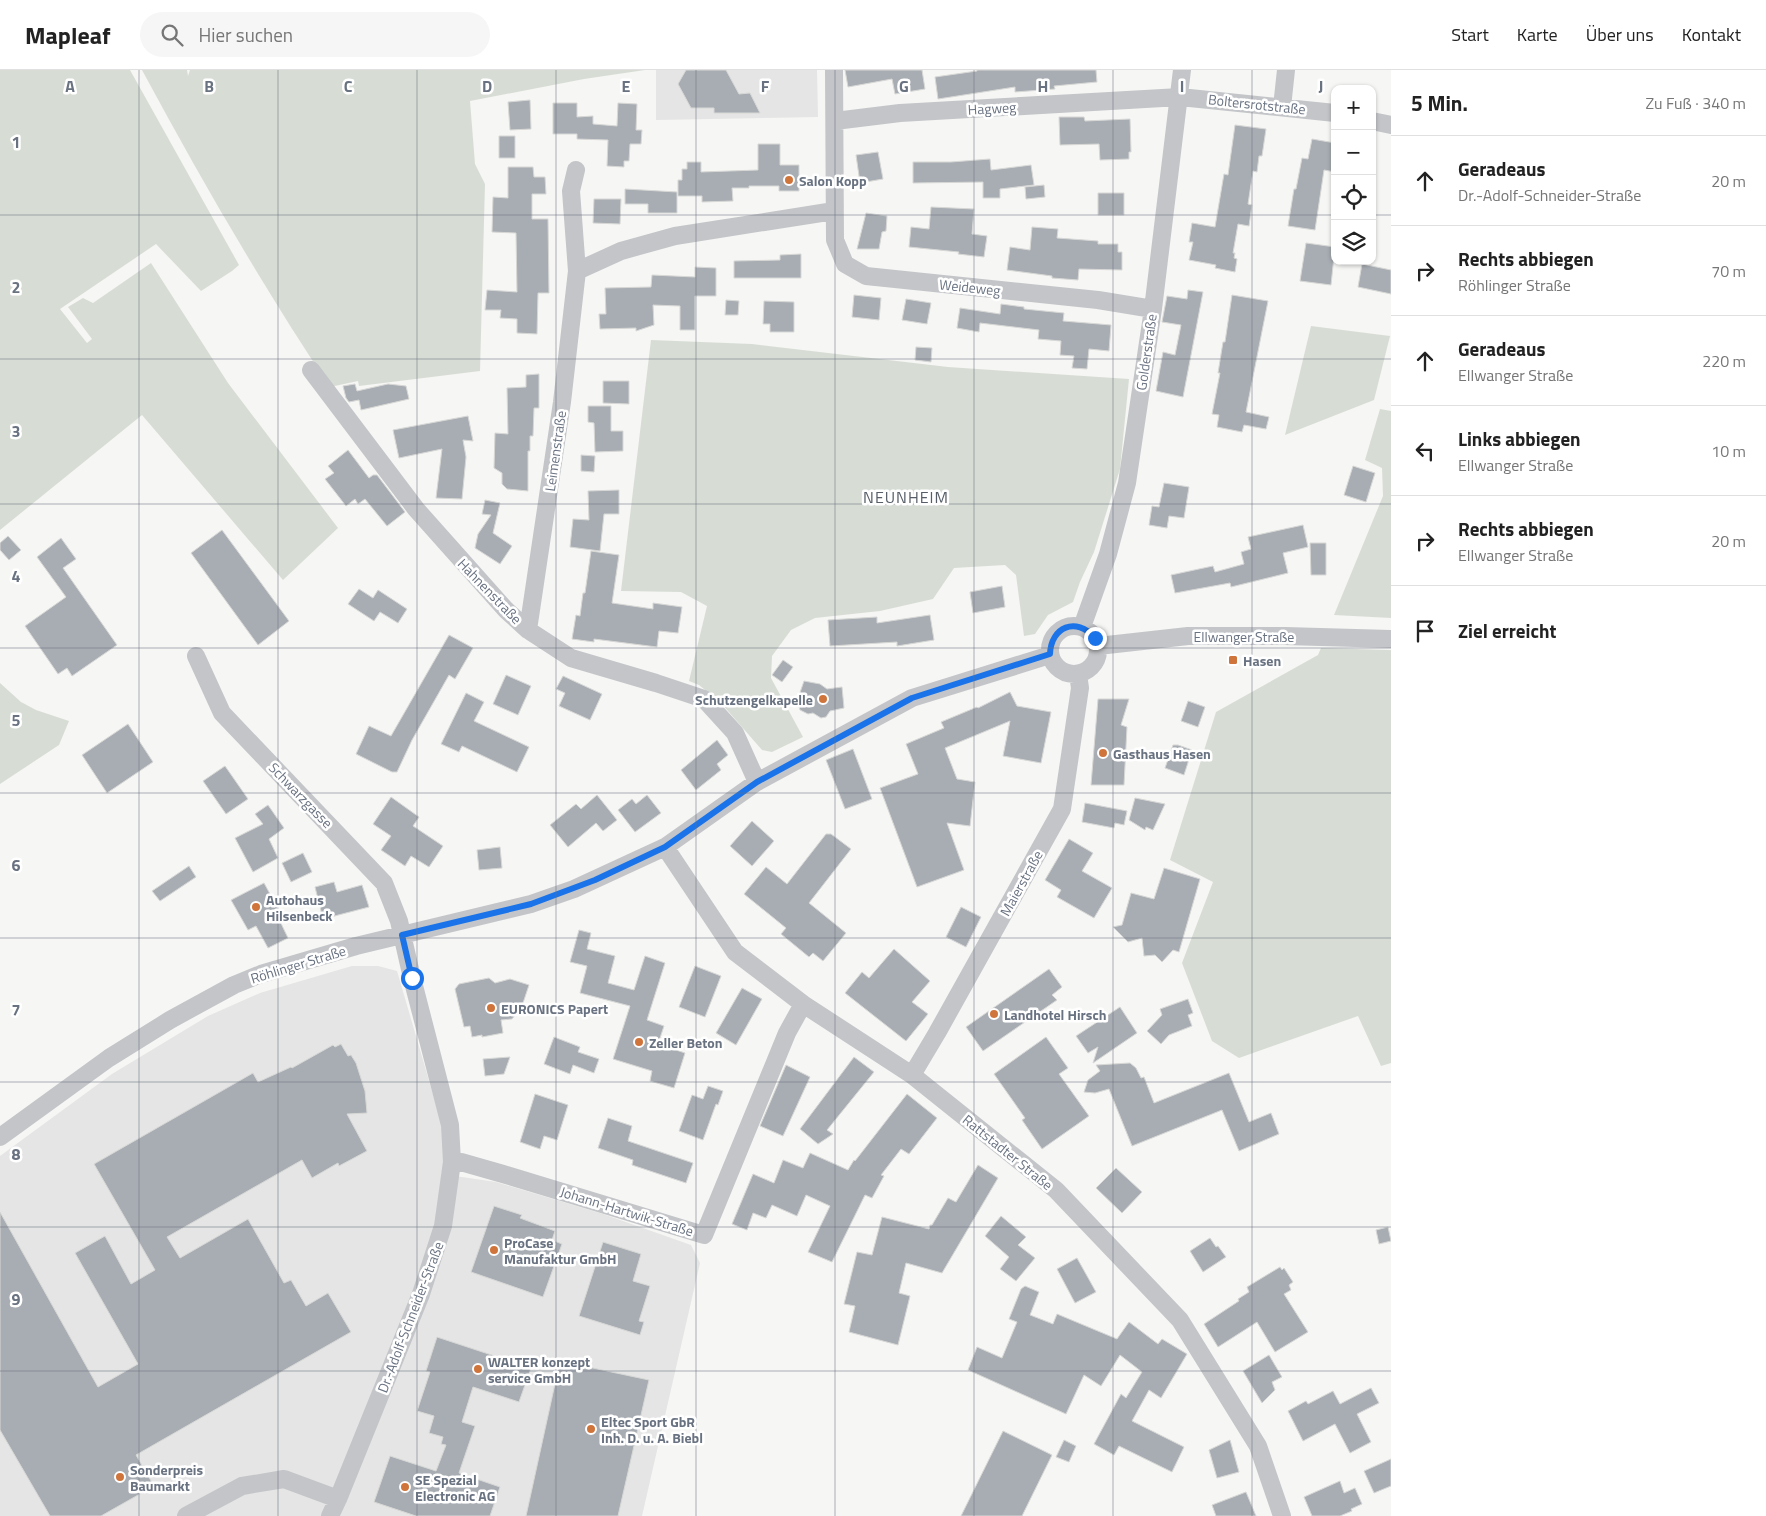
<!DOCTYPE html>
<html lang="de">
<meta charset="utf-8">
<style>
:root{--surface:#fff;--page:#f6f6f6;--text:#222;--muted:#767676;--line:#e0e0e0}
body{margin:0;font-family:"Titillium Web",sans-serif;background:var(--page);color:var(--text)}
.controls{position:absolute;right:15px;top:15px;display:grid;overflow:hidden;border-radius:10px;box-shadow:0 1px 4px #0004}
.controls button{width:45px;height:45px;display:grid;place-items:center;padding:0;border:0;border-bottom:1px solid var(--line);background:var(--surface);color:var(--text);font:25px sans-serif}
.stop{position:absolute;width:15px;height:15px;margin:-11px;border:4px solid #1a73e8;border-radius:50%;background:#fff}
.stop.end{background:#1a73e8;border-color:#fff;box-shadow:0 1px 5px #0008}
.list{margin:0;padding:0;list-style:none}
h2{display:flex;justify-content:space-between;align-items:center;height:65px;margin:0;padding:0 20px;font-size:21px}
h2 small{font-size:16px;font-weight:400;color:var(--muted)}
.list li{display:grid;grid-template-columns:32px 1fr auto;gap:15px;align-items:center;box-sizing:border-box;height:90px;padding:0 20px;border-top:1px solid var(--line)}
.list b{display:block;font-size:19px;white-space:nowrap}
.list p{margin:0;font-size:16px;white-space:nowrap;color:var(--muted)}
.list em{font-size:16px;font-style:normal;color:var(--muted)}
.icon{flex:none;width:28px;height:28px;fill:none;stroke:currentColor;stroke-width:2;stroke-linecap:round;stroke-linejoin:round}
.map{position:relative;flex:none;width:1391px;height:1446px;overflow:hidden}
header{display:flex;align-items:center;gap:30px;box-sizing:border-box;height:70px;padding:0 25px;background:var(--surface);border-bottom:1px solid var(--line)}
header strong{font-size:24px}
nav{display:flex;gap:28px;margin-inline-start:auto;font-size:18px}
.search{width:350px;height:45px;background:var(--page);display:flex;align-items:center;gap:12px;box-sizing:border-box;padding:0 18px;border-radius:28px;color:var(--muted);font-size:19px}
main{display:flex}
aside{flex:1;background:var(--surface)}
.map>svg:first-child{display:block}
</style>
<header>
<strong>Mapleaf</strong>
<div class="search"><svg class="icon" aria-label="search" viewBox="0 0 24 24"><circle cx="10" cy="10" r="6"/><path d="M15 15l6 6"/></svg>Hier suchen</div>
<nav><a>Start</a><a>Karte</a><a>Über uns</a><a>Kontakt</a></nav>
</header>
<main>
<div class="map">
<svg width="1391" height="1446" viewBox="0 0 1391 1446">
<rect width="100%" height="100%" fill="#f6f6f4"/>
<path fill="#e4e5e4" d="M656,0H817L818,47L656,50Z
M352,896H378L397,901L441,1052L448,1105L496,1112L603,1144L691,1175L700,1193L642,1446H0V1086L112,1004L208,946L260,923Z"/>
<path fill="#d7ddd5" d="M0,0H130L239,195L232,201L201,221L156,174L60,239L87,273L92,269L68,237L83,228L93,233L151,193L228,313L338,458L283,510L142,345L0,460Z
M142,0H187L188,6L190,0H645L584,9L470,31L475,94L485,114L480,301L359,316L358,311L330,317C262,215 200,108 142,0Z
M1311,256L1390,266L1374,330L1285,365Z
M651,270L752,274L948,297L1129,309L1120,399L1094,482L1080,512L1073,532L1048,545L1035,564L1024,566L1016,505L1005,495L954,498L933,529L880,541L815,548L791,560L772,586L771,608L803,667L772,682L762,680L721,633L699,615L689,611L707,536L681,522L621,521Z
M1380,339L1391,341V548L1334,545L1383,426L1382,398L1365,390Z
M1321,578L1391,580V993L1381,996L1358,946L1239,988L1212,971L1182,893L1213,812L1170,790L1216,642L1318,585Z
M0,613L21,632L36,640L69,651L59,675L0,714Z"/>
<path fill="#a8adb3" stroke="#d7d8d6" d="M686,0H726L739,24L750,23L760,43H714V38H691L678,14Z
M845,0H922L925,19L895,24L892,9L848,17Z
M977,0H1096L1097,12L1054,16L1055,19L1015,22V17L938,29L935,7L977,1Z
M530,30L531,59L510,60L508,32Z
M553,33H577V47L593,46V54L617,56L618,33L637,34L636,60H642L641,74H630L629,91H624V97L607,96L608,70L577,69V64H553Z
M1059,47H1084L1085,51L1130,49L1131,82H1129V89L1100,90L1099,74L1060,75Z
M1235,55L1266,59L1262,86H1259L1257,102L1253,101L1248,134L1252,135L1249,156L1238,154L1233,183H1235L1234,188L1237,189L1235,202L1215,198L1216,195L1189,190L1193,172H1189L1192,153L1215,157L1224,104L1228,105Z
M499,66H515V88H499Z
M1312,69L1335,73V102L1324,100L1315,160L1288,156L1294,119H1296L1302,88L1308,89Z
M758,74H780V95H799V121H779V116H749V118H732L733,131L702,132V126H678V110H682V99H687V92H701V102L758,100Z
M878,82L883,109L860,113L856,85Z
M990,89L991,100L1031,95L1034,115L1000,119V128H983V112L913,113V92H951Z
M508,97H533L534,107H545L546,124H532V149H548L549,223H538L537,264L517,263V249L500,248L501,240H485L487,220L517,222L516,163L492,162L493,127L508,128Z
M1044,115L1045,127L1026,129L1025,117Z
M625,119L677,122V143H648V134H625Z
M1098,123H1124V145H1098Z
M594,129H621L620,154L593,153Z
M931,137L974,139L972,164L987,166L984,187L958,184L959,182L909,177L911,157L929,159Z
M866,143L887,146L886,161L882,162L879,179H857Z
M1032,157L1058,159L1057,168L1098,171V174H1118V182H1122V200L1079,199L1078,210L1052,208V206L1007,200L1010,177L1030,180Z
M1306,173L1335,177L1331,215L1300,211Z
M801,184V208H734V191L780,190V185Z
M1362,194L1391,200V224L1358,217Z
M695,197L716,198V226H695V260H680V236L653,235L654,255L636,261V258L600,259L599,244H606L605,218L651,217L652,205L695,207Z
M1188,220L1203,222L1183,327L1156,321L1163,282L1175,285L1181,255L1162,252L1167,226L1187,229Z
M854,225L881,228L879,250L852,247Z
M1232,225L1268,231L1246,342L1269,347L1266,359L1244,355L1242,362L1217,357L1219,345L1212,344L1220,303H1218L1223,272H1225Z
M906,229L931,233L927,254L902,250Z
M726,230L739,231L738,245H725Z
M764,231L794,232V262H770V254H763Z
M1001,234L1024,237V239L1064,243L1063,251L1111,255L1109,281L1089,279L1087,299L1072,298L1074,286L1060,285L1061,271L1038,269L1039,260L980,253L979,262L957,258L960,238L1000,244Z
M916,277L932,278L931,292L915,290Z
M539,304V338H534L533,366H530V381H528V421L507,419L502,414V403L494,398L495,363L508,364L507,318L526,317V305Z
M603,311H629V334L603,333Z
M355,314L357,321L388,314L406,316L409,329L361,340L359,330L349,332L346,328L343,316Z
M588,336H611V361H623V381L595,382L594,353L588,352Z
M468,346L473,371L463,370L466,387L462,429L436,428L442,379L399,388L393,360Z
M348,380L369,408L373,405H377L405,442L387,456L365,429L358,434L355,429L346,436L325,409L334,403L328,396Z
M581,385L595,386L594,402L581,401Z
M1353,396L1375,403L1366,432L1344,425Z
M1164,413L1189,417L1184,448L1169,446L1167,458L1149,455L1152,436L1159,437Z
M619,420V444H604L600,481L570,477L573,449L589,450L588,421Z
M485,430L500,433L493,463L512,476L500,494L475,478L478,464L491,445L482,444Z
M1303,455L1308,477L1283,483L1288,503L1231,517L1230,513L1175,523L1171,505L1213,496L1215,502L1244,494L1241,482L1251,479L1248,467Z
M222,460L289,551L258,575L191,483Z
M8,466L21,480L9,490L0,480V473Z
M61,468L76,489L63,498L117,575L72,606L67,598L58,604L25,556L66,527L37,487Z
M1310,473H1326V505H1311Z
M591,481L619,485L612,533L653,539V533L682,537L678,563L659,561L657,577L594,569V572L572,569L576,545L580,546L583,523H585Z
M1002,516L1005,537L973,543L970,522Z
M359,519L373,528L378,520L407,539L398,553L380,542L374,551L348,534Z
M930,545L934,570L897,576V572L830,576L828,550L877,547V553Z
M449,565L473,578L455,609L449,605L412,670L397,702H392L356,684L369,656L391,666Z
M783,590L793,597L782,612L772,605Z
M506,605L531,616L518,645L493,634Z
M563,606L602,624L590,650L559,636L565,623L556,619Z
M804,611L820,614L827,619L842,617L844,638L830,641L826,647L821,648L813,643L808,644L800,640L797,631Z
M1010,622L1017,636L1051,642L1041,693L1003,686L1010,651L945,678L957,709L975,712L970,756L947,753L964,800L917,817L880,718L918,704L906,674L944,658L941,652L977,637L978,638Z
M466,623L484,632L474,651L529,677L517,702L462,676L459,682L441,674Z
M1098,629H1129L1121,655L1127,657L1124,715H1091Z
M1188,631L1205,637L1198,657L1181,651Z
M128,654L153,692L107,723L82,685Z
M717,670L728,685L717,694L721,700L696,720L681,700Z
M1173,675H1178L1192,680L1184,705L1165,698Z
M853,679L872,729L845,739L826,690Z
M225,696L248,729L226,744L203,711Z
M597,725L617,750L603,761L596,753L568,777L550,755L576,734L581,739Z
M647,725L661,743L635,762L618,740L632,729L636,734Z
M391,727L419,747L413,756L443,776L429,797L411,786L405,796L381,780L391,766L373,754Z
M1135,728L1165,734L1153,760L1146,757L1145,760L1129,750Z
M1085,733L1127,741L1124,755L1115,753L1114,758L1082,752Z
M268,735L284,758L269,769L278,788L253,802L235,768L263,754L255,744Z
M752,751L774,771L752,796L730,776Z
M826,764H831L851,779L809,833L846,863L823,891L813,883L809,887L781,864L786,858L744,824L766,797L787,814Z
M1069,769L1093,783L1082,801L1112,818L1094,848L1057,827L1061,820L1045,810Z
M500,777L502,798L479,800L477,780Z
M303,783L312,802L291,812L282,793Z
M189,796L196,807L160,831L152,821Z
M1164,798L1200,809L1179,882L1173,880L1162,892L1155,885L1144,886L1142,868L1128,872L1113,857L1122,855L1131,823L1154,829Z
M334,812L337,822L362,815L369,837L323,849L315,817Z
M264,813L281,844L277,845L288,868L268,878L256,856L248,860L231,830Z
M961,837L981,847L966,877L946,867Z
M579,860L591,863L587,879L615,886L608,913L634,920L645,886L665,893L647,950L664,956L658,974L685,983L674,1018L650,1011L652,1001L613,989L630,936L580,923L587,896L570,892Z
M894,879L930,911L912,932L928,944L906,971L845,923L862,902L869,908Z
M695,896L721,906L705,947L679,937Z
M1049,899L1062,917L1052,925L1057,930L983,981L966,957Z
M489,908L495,913L510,909L529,915L519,945L516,944L512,949L501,950L503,963L482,967V965L472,967L470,956L464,957L455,919L459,914Z
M742,918L762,929L736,975L716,963Z
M1188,929L1193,943L1188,945L1192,956L1169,965L1161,974L1147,961L1162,945L1160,939Z
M1120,937L1137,963L1093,993L1098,977L1088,983L1076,966Z
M554,967L580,977L578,982L599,989L594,1003L573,995L570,1004L544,994Z
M1046,967L1068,998L1059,1004L1089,1046L1042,1079L1022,1050L1025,1048L994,1004Z
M341,974L348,986L351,985L356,993L365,1021L367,1043L347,1044L367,1081L339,1096L338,1093L312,1108L302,1090L167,1167L180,1188L248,1149L284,1213L291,1210L306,1236L328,1223L351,1262L136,1385L154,1416L101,1446H50L0,1360V1142L98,1317L138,1294L75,1183L105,1166L131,1214L155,1200L94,1094L253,1003L258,1012L291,997L292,998L333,975L335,977Z
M510,987L504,1004L485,1006L483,989Z
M854,987L874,1002L827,1060L833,1064L818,1074L800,1059Z
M1130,993L1136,998L1141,1008L1144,1007L1154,1033L1229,1003L1249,1052L1271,1043L1279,1064L1239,1081L1222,1040L1132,1076L1109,1019L1095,1023L1084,1022L1088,1010L1100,1001L1096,995Z
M786,995L810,1007L783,1066L760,1056Z
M708,1016L723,1021L718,1035L716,1034L703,1070L679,1061L692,1025L703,1029Z
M535,1024L568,1035L557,1070L544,1066L540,1079L520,1072Z
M907,1024L937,1048L909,1084L901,1079L881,1105L884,1106L872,1128L865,1125L832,1192L808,1182L830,1136L806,1125L797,1146L772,1135L766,1148L753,1143L747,1160L732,1154L753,1104L774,1113L783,1090L803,1098L810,1083L848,1100L854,1090L855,1091Z
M608,1048L632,1056L628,1071L693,1093L686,1113L632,1095L633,1090L598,1078Z
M978,1095L998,1108L942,1203L906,1193L899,1223L910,1226L898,1275L849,1262L855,1236L844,1234L857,1182L872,1185L882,1147L929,1159L930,1155H932L948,1128L956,1132Z
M1116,1098L1142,1122L1122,1143L1096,1118Z
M494,1136L522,1145L520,1148L555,1161L552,1170L562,1174L543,1227L471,1202Z
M1001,1146L1026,1167L1018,1175L1035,1188L1016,1211L1000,1199L1009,1187L985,1166Z
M1388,1157L1391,1171L1379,1174L1376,1160Z
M1210,1168L1216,1177L1218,1176L1226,1187L1203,1202L1190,1181Z
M603,1172L641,1184L633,1211L650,1216L639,1251L644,1252L640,1265L579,1246Z
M1077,1188L1096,1222L1075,1233L1057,1199Z
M1280,1197L1282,1200L1284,1198L1293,1212L1289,1215L1291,1220L1284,1224L1308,1262L1275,1282L1257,1252L1218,1277L1204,1254L1239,1231L1238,1229L1249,1222L1247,1217Z
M1025,1216L1039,1222L1030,1245L1053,1254L1057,1244L1117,1269L1129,1252L1158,1274L1162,1269L1187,1284L1161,1328L1149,1320L1132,1351L1184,1377L1172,1402L1119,1376L1114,1385L1094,1374L1121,1324L1126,1328L1142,1302L1120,1285L1101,1316L1084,1305L1066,1344L968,1300L977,1277L1002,1288L1017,1252L1009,1249L1021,1219Z
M437,1267L531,1298L519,1332L473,1317L462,1352L475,1356L459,1403L500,1417L490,1446H416L374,1432L390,1386L436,1401L446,1375L441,1374L443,1367L429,1363L434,1346L417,1341L430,1302L426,1301Z
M1269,1285L1282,1307L1272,1312L1275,1320L1262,1333L1243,1301Z
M560,1291L649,1310L618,1446H526Z
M1371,1318L1379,1333L1357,1344L1371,1372L1350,1383L1335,1354L1303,1371L1288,1341L1306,1331L1308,1334L1333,1321L1340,1334Z
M1003,1361L1052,1385L1022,1446H961Z
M1064,1370L1076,1376L1069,1392L1056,1387Z
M1230,1370L1239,1402L1217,1408L1209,1380Z
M1391,1389V1416L1374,1423L1364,1401Z
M1340,1411L1344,1423L1355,1418L1362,1434L1351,1439L1352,1441L1340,1446H1312L1304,1427Z
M1246,1422L1256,1446H1216L1212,1435Z"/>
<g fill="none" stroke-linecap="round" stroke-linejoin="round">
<path stroke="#c3c5c8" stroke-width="18" d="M834,0L835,170L845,194L866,206L1098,230L1153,239
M1282,37L1286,0
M835,51L900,43L1180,27L1335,43
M1372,51L1391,55
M576,100L571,121L577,201
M311,300L416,439L506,540L528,560L571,588L656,613L704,629L735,663L757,712
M1050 580a24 24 0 1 1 48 0a24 24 0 1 1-48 0Z
M1082,557L1108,484L1127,413L1153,239L1182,0
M528,560L562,332L577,201L621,181L675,166L834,141
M1098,576L1188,566H1285L1391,569
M196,586L222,643L384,813L399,851L412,908L450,1055L452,1092L443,1156L421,1224L338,1429L330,1446
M665,777L735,882L803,934L912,1005L1056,1120L1180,1250L1258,1376L1282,1446
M912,1005L937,963L1062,739L1080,618L1078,604
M0,1067L109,988L170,950L234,915L261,904L356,876L531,834L574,819L665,777L757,712L912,628L1050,585
M452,1092H461L503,1104L704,1165L787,963L803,934
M186,1446L242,1416L284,1409L338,1429"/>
</g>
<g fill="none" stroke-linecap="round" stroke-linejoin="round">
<path stroke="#1a73e8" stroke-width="6" d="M412,908L402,865L531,834L595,810L665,777L757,712L912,628L1050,584C1051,557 1076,546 1095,568"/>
</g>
<path fill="none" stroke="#697281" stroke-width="1" stroke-opacity="0.55" d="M139,0V1446M278,0V1446M417,0V1446M556,0V1446M696,0V1446M835,0V1446M974,0V1446M1113,0V1446M1252,0V1446M0,145H1335M1372,145H1391M0,289H1391M0,434H1391M0,578H1391M0,723H1391M0,868H1391M0,1012H1391M0,1157H1391M0,1301H1391"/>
<g fill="#cf743b" stroke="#fff" stroke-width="2">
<circle cx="789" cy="110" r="5"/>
<rect x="1228" y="585" width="10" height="10" rx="2.5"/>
<circle cx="823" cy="629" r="5"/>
<circle cx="1103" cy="683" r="5"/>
<circle cx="256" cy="837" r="5"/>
<circle cx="491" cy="938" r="5"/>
<circle cx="994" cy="944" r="5"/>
<circle cx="639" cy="972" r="5"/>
<circle cx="494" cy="1180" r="5"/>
<circle cx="478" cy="1299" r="5"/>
<circle cx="591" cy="1359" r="5"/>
<circle cx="120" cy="1407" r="5"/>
<circle cx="405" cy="1417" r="5"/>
</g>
<g text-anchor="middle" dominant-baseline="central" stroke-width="5" stroke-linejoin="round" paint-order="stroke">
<g font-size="14" fill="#697281" stroke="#fff">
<text transform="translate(1257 34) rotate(6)">Boltersrotstraße</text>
<text transform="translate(992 38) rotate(-3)">Hagweg</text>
<text transform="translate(970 217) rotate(6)">Weideweg</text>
<text transform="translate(1146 282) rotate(-82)">Golderstraße</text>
<text transform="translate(555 381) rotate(-82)">Leimenstraße</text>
<text transform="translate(490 521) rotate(46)">Hahnenstraße</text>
<text x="1244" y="566">Ellwanger Straße</text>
<text transform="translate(301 725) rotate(46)">Schwarzgasse</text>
<text transform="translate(1021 813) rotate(-61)">Maierstraße</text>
<text transform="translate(298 894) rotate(-17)">Röhlinger Straße</text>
<text transform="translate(1008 1082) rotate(39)">Rattstadter Straße</text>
<text transform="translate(627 1141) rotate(17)">Johann-Hartwik-Straße</text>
<text transform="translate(410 1247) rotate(-69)">Dr.-Adolf-Schneider-Straße</text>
</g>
<g font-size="14" font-weight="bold" fill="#697281" stroke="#fff" text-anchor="start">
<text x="799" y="110">Salon Kopp</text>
<text x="1243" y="590">Hasen</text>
<text x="813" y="629" text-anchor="end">Schutzengelkapelle</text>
<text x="1113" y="683">Gasthaus Hasen</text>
<text x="266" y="829">Autohaus<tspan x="266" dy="16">Hilsenbeck</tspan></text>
<text x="501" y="938">EURONICS Papert</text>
<text x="1004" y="944">Landhotel Hirsch</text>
<text x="649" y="972">Zeller Beton</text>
<text x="504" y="1172">ProCase<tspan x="504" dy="16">Manufaktur GmbH</tspan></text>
<text x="488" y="1291">WALTER konzept<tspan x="488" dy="16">service GmbH</tspan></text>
<text x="601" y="1351">Eltec Sport GbR<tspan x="601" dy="16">Inh. D. u. A. Biebl</tspan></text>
<text x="130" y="1399">Sonderpreis<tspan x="130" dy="16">Baumarkt</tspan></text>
<text x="415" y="1409">SE Spezial<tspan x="415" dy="16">Electronic AG</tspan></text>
</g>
<g font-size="16" letter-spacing="1" fill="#565d67" stroke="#fff">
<text x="906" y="427">NEUNHEIM</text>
</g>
</g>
<g font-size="16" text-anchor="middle" font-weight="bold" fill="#697281" stroke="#fff" stroke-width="5" stroke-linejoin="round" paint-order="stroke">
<text x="70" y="22">A</text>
<text x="209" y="22">B</text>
<text x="348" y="22">C</text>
<text x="487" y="22">D</text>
<text x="626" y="22">E</text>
<text x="765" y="22">F</text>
<text x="904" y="22">G</text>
<text x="1043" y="22">H</text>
<text x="1182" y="22">I</text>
<text x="1321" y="22">J</text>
<text x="16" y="78">1</text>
<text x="16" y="223">2</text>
<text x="16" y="367">3</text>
<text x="16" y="512">4</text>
<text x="16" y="656">5</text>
<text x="16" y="801">6</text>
<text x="16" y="946">7</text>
<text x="16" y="1090">8</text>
<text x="16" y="1235">9</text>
</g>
</svg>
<div class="controls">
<button>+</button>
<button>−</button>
<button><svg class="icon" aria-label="locate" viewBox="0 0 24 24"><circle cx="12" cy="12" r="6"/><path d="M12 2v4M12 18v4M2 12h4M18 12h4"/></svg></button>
<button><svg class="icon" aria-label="layers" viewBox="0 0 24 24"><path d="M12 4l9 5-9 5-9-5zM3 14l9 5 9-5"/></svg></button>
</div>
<div class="stop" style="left:412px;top:908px"></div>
<div class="stop end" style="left:1095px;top:568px"></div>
</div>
<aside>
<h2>5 Min.<small>Zu Fuß · 340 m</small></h2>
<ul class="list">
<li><svg class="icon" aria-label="ahead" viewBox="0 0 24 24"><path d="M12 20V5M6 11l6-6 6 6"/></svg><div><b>Geradeaus</b><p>Dr.-Adolf-Schneider-Straße</p></div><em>20 m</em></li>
<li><svg class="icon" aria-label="right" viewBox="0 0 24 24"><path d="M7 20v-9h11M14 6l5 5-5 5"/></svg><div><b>Rechts abbiegen</b><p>Röhlinger Straße</p></div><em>70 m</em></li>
<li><svg class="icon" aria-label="ahead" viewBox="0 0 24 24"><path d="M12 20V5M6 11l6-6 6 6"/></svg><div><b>Geradeaus</b><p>Ellwanger Straße</p></div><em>220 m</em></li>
<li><svg class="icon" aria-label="left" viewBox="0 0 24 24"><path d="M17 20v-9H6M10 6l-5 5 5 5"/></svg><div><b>Links abbiegen</b><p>Ellwanger Straße</p></div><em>10 m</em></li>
<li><svg class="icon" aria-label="right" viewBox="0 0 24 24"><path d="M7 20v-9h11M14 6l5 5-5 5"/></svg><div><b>Rechts abbiegen</b><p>Ellwanger Straße</p></div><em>20 m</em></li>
<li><svg class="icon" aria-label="arrive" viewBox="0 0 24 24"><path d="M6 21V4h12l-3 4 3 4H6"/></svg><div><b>Ziel erreicht</b></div></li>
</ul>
</aside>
</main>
